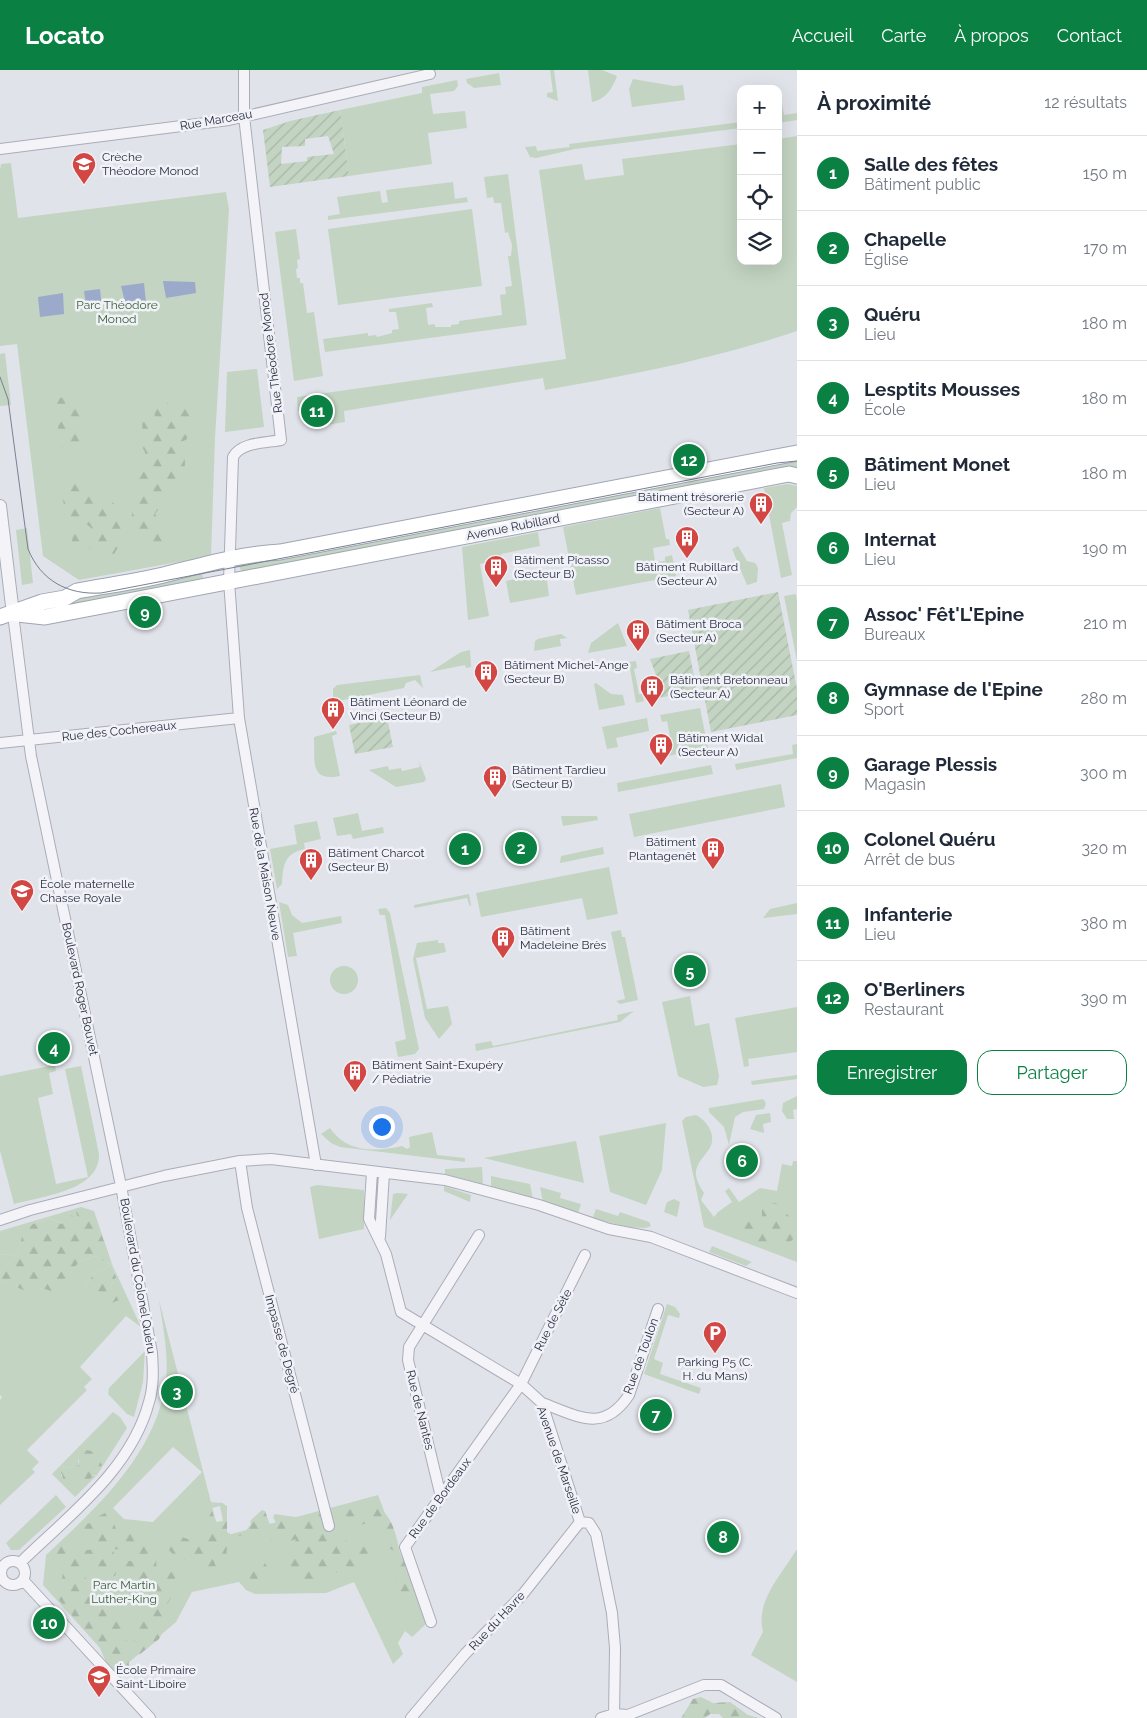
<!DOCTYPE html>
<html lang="fr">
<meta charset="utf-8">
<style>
:root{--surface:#fff;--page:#f6f6f7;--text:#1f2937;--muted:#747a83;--line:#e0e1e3;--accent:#0b8043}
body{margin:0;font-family:Raleway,sans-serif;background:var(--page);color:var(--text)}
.controls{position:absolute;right:15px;top:15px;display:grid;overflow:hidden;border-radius:10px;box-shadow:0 5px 20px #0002}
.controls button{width:45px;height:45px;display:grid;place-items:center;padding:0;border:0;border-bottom:1px solid var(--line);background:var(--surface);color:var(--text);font:25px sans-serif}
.you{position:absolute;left:381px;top:1056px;width:18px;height:18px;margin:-12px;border:4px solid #fff;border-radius:50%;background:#1a73e8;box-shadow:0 0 0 8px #1a73e833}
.badge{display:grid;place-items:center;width:32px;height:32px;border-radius:50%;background:var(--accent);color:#fff;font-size:16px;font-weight:700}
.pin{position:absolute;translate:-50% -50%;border:2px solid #fff;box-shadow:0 1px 5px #0006}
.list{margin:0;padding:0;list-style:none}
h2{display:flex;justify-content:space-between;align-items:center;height:65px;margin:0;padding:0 20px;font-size:21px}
h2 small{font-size:16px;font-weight:400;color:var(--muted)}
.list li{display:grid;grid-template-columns:32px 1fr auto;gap:15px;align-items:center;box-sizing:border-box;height:75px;padding:0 20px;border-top:1px solid var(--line)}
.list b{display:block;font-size:19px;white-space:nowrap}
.list p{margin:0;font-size:16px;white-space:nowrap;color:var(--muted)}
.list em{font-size:16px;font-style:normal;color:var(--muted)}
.actions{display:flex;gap:10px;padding:15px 20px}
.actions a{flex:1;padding:11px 0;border:1px solid var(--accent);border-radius:15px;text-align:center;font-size:18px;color:var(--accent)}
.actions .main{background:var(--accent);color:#fff}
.icon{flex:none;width:28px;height:28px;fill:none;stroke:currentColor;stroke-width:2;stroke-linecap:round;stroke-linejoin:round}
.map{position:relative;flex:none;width:797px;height:1648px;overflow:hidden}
header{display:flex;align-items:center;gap:30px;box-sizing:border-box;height:70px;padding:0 25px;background:var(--accent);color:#fff}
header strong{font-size:24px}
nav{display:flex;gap:28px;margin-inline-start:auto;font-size:18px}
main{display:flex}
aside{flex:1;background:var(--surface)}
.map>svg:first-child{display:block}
</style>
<header>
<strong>Locato</strong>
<nav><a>Accueil</a><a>Carte</a><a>À propos</a><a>Contact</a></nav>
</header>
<main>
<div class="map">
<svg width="797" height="1648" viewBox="0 0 797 1648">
<defs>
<pattern id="forest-firs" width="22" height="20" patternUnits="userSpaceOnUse" patternTransform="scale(1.25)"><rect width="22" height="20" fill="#c3d4c2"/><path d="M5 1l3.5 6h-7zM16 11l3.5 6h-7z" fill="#a8b6a8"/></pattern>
<pattern id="garden-furrows" width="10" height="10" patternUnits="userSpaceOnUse" patternTransform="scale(1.25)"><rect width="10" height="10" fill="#c3d4c2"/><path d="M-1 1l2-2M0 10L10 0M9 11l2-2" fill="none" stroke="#a8b6a8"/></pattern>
</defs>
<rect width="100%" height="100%" fill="#e1e3ea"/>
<path fill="#c3d4c2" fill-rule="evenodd" d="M550,0H554L558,31L547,27V23L553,22Z
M588,0H602L617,6C613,18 605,30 592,32Z
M499,3L501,15L474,18L467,13L466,9Z
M633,9L674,16L683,15L685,30L632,37L629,19Z
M457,10L458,16L454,21L430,24L433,44L465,41L467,58L428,63L432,94L349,106L340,40L422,23V17Z
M778,23H780L784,45L797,43V50L778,53Z
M741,52V58L575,79L536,88L530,87L525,77L536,76L537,81L570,77L569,74Z
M797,66V261C715,289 631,305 545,320L543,308L344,341L345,352L314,357L312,345L322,344L321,336L298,341L297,327L566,289L539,100L582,94L585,110L624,105L622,89L741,74V191H778V69Z
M11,93L18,148L226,122L229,139L215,368L211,486L79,510L43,486L17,274L0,276V100L1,94Z
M508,104L527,255L325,282L323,269L368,263V266L376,265L377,267L392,263V260L399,259L396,242H389V239L432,233L433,237L426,238L428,255L435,254V257H451V255L459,254V251L502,245L500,225L506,224L505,217L512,216L508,186H511L512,175L508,162L505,163L501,133H494L493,127L487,128L484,107Z
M453,112L455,129L467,127L468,132L328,150V146L340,144L337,127L380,121L382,133L388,132L386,120Z
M472,139L482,216L338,235L328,159Z
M296,159L300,189L297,190L298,198L296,199L297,208H300V213H303L307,243L314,242L323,306L294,311L275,162Z
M5,283L11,335L0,336V284Z
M257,299L264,357L225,362L227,302Z
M797,390V399L242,504L239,495L777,392Z
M788,414L797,416V437L791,443L790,451L782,453L792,505L781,508L764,418Z
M660,438L666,469H669L670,475L653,478L655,492L665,491V487L672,485L676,506L576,525L563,457Z
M27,458L33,513L22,515L16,460Z
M538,462L540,476L501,484L502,489L480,494L489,546L468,550L462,477Z
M738,476L747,491L755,493L758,498L757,512L747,515L732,479Z
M202,503L204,512L48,541L47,538L95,523Z
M546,503L549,526L510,533L506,511Z
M796,524L797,531V591L784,526Z
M618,553L627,576L588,583L591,573Z
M561,564L567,568L560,569L561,576L534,581L535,571L538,569Z
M470,580L471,597L466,598L465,595L430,602L461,582Z
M636,591L637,598L634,599L639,624H642L644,631L636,633L629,592Z
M420,605L423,618L415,610L406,613L404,618L333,632V619L337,615Z
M596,613L611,624L623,625L625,635L599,640L594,614Z
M700,638L708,678L668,686L667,679L672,677L667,651L662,652L660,645Z
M647,648L649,661L616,668L618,677L607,679L602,657Z
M336,661L337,664L332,666L340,706C309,712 315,691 314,667Z
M797,674V688L736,700L735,694L793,684L792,675Z
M419,691L426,709L424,712L396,717L369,700L388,696L389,700L401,698L402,701L420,697Z
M711,695L713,704L618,722L617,713Z
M576,696H588L594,702L569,707L568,697Z
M781,714L785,737L634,767L629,744Z
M358,743L362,761L383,757L384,763L353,769L351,764L337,766L333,748Z
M561,746H597L598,750L563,756Z
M317,751L321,769L304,773L305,779C284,783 283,796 282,814L277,819L270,779L297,774L294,755Z
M603,777L604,784L560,793L561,786Z
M609,797L618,844L587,850L582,828L481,847L476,823Z
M469,824L471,834L470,837L467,828L414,838V835Z
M279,832L288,835L292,845L302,853L341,846L342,853L293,863L297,886L288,887Z
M797,833V844L763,848L770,839Z
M386,838L390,843L419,979L415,984L398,987L395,972L406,969L385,845H380L378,839Z
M621,860L622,867H625L638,930L620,934L616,931L625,929L611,862Z
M438,870V873H444L446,882L416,888L427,939L448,936L452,954L439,969L425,948L413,889L417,873Z
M330 910a14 14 0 1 1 28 0a14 14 0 1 1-28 0Z
M690,926L695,956L709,953L719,1006L717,1015L703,1017L678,1006L662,932Z
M797,937V982L748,989L749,996L744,997L735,948Z
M634,941L620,952L476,981L475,974L491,971L493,976L618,950L617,945Z
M55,995L56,1001L49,1003L53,1024L38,1028L56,1114L88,1107L65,999L81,996L99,1084C100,1121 42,1126 14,1134L0,1081V1006Z
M797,1005V1009L752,1015L751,1011Z
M797,1026V1039L793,1040L794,1049H787L782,1041L783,1033Z
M763,1029L766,1033L764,1039L743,1042L735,1047L729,1075L724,1057L709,1042V1038Z
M770,1043L771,1052L763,1054L764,1063L750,1059L756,1045Z
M696,1045C703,1049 708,1054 711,1062C717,1080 699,1085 696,1101C695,1109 700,1117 704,1123L701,1130L714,1147L718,1142L732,1132L725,1121L729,1118L739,1132L760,1118L777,1121L782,1094L792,1096L793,1091H797V1192L704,1157L682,1051L686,1047Z
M666,1053L662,1100L646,1135L610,1122L599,1066Z
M330,1058C347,1083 375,1082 402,1076L407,1079L410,1077L409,1067L432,1062L437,1085L465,1088V1092L340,1077L331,1073L321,1064Z
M576,1071L584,1113L484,1088Z
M482,1097L483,1114L445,1104V1099Z
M491,1106L530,1114L533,1129L491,1116Z
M317,1115L364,1120V1159L319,1169L310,1117Z
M444,1116L471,1125L470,1132L444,1121Z
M540,1117L561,1123L560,1128L581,1134L578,1143L593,1147L596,1139L618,1146L620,1142L649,1152L651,1156C636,1165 562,1138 543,1132Z
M397,1123L408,1124L390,1150L393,1124Z
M674,1129L680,1132L677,1147L664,1142L667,1132Z
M81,1137L94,1141L112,1194L141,1257L126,1246L80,1297L92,1309L84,1317L87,1320L27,1380L39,1392L32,1399L35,1402L0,1435V1330L2,1327L0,1325V1212L14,1207L18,1218L34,1223L41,1218L55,1221L79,1192L95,1186L111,1195L93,1205L85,1217L115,1221L110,1218L116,1206L111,1192L79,1148L63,1154L49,1148C16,1159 27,1159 17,1187L7,1184L0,1185V1161Z
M712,1176L752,1192L746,1196L709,1182Z
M159,1230L220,1467L319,1441L324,1457L334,1454L330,1438L378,1425L427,1553L412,1567L405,1561L398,1573L403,1584L393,1594L354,1512L326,1523L255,1524L246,1520L239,1512L192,1522L176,1552L120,1600L43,1515L46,1485C95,1439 153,1387 165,1317C170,1289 163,1259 159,1230ZM173,1377L202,1402L153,1452L124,1449L113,1438Z
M667,1234L675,1237L680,1244L679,1248L668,1245L654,1289L663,1293L660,1304L701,1318L699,1324L644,1304Z
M145,1281L143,1312L134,1347L127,1344L108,1324L109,1318Z
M113,1342L120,1347L127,1358L97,1405L75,1427L52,1404ZM78,1389L96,1406H61L64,1396L72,1398L79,1395Z
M56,1425L66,1437L19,1480H11L6,1473Z
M797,1479V1612L751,1585L763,1562C755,1531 782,1504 797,1479Z"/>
<path fill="url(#forest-firs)" d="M53,323L58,328L70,327C90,344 85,354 79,376L70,380L61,377C56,369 60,365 58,357C56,348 44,334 53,323Z
M163,327L174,341L186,333L191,349L187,369L173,377C176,381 179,380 182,384C189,391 182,409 178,416L168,418L162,435L155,444L166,462L168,477L153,479L150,471L135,467L137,463L131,454L133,435L130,430L141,425L142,421L133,417L130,411L141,406L143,402L145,382L138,370L143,364L142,353L148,349L156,352L154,342Z
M62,409L87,414L90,424C96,427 103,425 109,429C124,439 125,476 111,487L94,483L88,476L95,461L85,453L79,454L83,465L81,474L75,475L72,472L73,462L66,449L60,410Z
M776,1133C789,1143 793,1151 795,1167C787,1178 766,1181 755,1172C752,1170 750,1166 747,1163L737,1162L733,1152L741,1146L750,1151L757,1147L762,1148V1140L768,1134Z
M81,1140L94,1143L116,1207L110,1218L120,1224L122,1229L106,1235C96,1231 88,1227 85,1217L93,1205L111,1195L95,1186L79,1192L55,1222L41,1218L34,1224L18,1218L14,1208L0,1212V1185L7,1184L17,1187C27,1157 15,1160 49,1148L62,1154L67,1144L78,1148L76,1142Z
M82,1379L95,1382L102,1395C94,1409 80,1419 64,1411L61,1402L64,1396L72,1398L79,1395V1382Z
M210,1432L222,1433L227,1436V1462L232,1465L245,1462L251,1454L250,1451L262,1440L265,1441L270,1455L275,1457L277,1455L273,1447L275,1444L301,1448L319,1441L321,1443L323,1451L321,1454C334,1456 339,1467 350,1473L364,1472L370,1479L372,1490L358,1507L334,1502L320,1516L312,1519C303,1514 301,1510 302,1500L298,1496L293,1500L289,1495L290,1482L296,1469L285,1473L272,1474L270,1463H266L260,1473L254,1476L245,1465L231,1467L227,1476L226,1488L222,1491L212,1485L216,1497L214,1506L204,1504L198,1489L192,1484L187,1486L184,1491H179L169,1480L161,1478C155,1484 155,1497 159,1504L179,1501L175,1507L176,1517L165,1539L167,1555L159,1569L139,1585L134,1574L132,1554L125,1556L129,1596L121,1602H116L107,1595L100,1578L53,1523L62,1512L63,1498L53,1486L62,1473C72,1473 76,1472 82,1481L94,1479L113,1480L118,1496L115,1506L110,1507L98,1498H91L84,1505L86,1509L94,1510L99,1513L91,1532L110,1539L114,1550L123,1556L129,1553L137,1545L143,1549L145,1546L143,1537L147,1531L155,1530L159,1527L151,1517H142L125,1504L124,1496L128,1491H132L136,1499L140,1496V1489L136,1482L107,1478L99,1472L83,1471L79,1463L85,1454L97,1452V1447L105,1443L111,1446L116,1459L121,1463L131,1459L137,1461L144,1473H161L169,1463L191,1470L203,1460L212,1441L215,1452L223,1451L220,1436L212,1438Z
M351,1434C361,1439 369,1435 378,1438C392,1443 399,1473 400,1486L406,1489L418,1521C411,1526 407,1526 400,1523L395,1511L397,1482L382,1475L380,1457L372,1452L360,1455H340L334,1449L333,1442C338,1436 343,1435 351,1434Z
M255,1485C274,1496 277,1519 252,1513L244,1498Z
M134,1523H137V1529L129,1531L122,1540L118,1534V1529Z
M701,1627L713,1633L730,1632L748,1645L759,1648H723L719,1644H710L705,1648H681L693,1629Z"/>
<path fill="url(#garden-furrows)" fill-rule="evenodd" d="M340,40L349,106L270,117L263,60L290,51ZM328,66L334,84L307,87V91L281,94L282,77L305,76V69Z
M778,522L797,619V645L711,662L688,540Z
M689,581L697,621L658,628L659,613L650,589Z
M387,647L393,677L355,684L349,655Z"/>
<path fill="#9baacb" d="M163,211L195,212L196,223L166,228Z
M144,213L146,233L126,236L121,216Z
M100,219L102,239L87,241L84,221Z
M63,223L64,244L40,247L38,227Z"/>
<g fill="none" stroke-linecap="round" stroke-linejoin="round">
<g stroke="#aaacb8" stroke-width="12">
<path id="minor" d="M244,0V46L281,370C266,373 241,372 233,387L229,511L239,648L316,1095
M0,79L229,50L430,4
M13,544L31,686L121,1116L152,1283C153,1299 154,1316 149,1332C131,1400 68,1446 20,1493
M0,673L239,648
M240,1091L247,1138L329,1456
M372,1102L369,1149L386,1184L401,1242L521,1314L542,1333L580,1452
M0,1150L30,1140L164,1106L240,1091L271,1089L445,1110L539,1135L609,1159L651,1167L797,1223
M380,1167L384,1103
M542,1333C578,1346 603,1364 629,1325L658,1239
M441,1427L408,1290L409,1277L479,1165
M580,1452L589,1453L596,1464L612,1543L615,1578L614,1648
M1 1503a12 12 0 1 1 24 0a12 12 0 1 1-24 0Z
M23,1510L150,1648
M431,1552L405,1477L521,1314L585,1185
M411,1648L465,1584L523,1524L580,1452
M601,1648L614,1644L628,1645L704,1615H721L776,1648"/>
</g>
<g stroke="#aaacb8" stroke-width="14">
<path id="tertiary" d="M0,436L13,544"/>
</g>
<g stroke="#a0a5b6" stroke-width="17">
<path id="primary" d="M17,544L45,547L789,404L797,406
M0,547L42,532L65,528L77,521C109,515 143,511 175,502C210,493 244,484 280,482L797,383"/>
</g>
<use href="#minor" stroke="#f4f4f8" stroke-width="10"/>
<use href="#tertiary" stroke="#f4f4f8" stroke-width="12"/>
<use href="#primary" stroke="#fff" stroke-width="15"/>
<path stroke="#7a7f94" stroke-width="1" d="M0,307L8,329L28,479C41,511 68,525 101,523L777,393L797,391"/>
</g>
<defs>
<g id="school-pin" transform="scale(1.25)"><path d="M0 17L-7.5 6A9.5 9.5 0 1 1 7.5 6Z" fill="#d24743" stroke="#f1f2f7"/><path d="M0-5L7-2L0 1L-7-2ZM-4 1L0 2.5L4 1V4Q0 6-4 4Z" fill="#fff"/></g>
<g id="building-pin" transform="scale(1.25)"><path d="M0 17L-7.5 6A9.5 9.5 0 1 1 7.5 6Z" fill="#d24743" stroke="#f1f2f7"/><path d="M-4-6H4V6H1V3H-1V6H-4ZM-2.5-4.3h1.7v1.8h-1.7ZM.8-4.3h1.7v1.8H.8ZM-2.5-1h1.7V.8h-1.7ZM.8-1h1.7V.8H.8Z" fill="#fff"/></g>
<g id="parking-pin" transform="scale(1.25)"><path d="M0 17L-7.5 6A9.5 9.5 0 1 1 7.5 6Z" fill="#d24743" stroke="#f1f2f7"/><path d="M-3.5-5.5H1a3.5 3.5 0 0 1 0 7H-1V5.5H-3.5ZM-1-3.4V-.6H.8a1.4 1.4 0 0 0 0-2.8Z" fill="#fff"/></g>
</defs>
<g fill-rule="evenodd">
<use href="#school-pin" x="84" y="94"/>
<use href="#building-pin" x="761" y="434"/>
<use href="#building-pin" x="687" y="468"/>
<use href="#building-pin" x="496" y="497"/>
<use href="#building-pin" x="638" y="561"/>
<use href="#building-pin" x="486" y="602"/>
<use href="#building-pin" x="652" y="617"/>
<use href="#building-pin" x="333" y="639"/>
<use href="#building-pin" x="661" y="675"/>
<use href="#building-pin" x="495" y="707"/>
<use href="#building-pin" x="713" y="779"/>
<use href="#building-pin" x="311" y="790"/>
<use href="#school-pin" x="22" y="821"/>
<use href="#building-pin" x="503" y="868"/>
<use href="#building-pin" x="355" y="1002"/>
<use href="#parking-pin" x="715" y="1263"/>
<use href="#school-pin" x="99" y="1607"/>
</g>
<g text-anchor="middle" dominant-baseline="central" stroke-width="5" stroke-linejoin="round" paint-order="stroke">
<g font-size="12" fill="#292d42" stroke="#f1f2f7">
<text transform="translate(216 50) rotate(-10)">Rue Marceau</text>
<text transform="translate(271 283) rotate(-97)">Rue Théodore Monod</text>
<text transform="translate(513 457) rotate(-11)">Avenue Rubillard</text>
<text transform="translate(119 661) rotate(-6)">Rue des Cochereaux</text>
<text transform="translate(265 804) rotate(80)">Rue de la Maison Neuve</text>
<text transform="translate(80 919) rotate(78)">Boulevard Roger Bouvet</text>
<text transform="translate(138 1206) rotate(80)">Boulevard du Colonel Quéru</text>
<text transform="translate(553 1250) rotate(-63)">Rue de Sète</text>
<text transform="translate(282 1274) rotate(75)">Impasse de Degré</text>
<text transform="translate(641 1286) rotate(-70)">Rue de Toulon</text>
<text transform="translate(420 1340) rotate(76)">Rue de Nantes</text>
<text transform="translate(559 1390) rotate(71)">Avenue de Marseille</text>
<text transform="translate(440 1428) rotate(-54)">Rue de Bordeaux</text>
<text transform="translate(497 1551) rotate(-47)">Rue du Havre</text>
</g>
<g font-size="12" fill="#292d42" stroke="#f1f2f7" text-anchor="start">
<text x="102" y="87">Crèche<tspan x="102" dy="14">Théodore Monod</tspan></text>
<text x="744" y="427" text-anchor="end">Bâtiment trésorerie<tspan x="744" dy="14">(Secteur A)</tspan></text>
<text x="514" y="490">Bâtiment Picasso<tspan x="514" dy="14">(Secteur B)</tspan></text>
<text x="687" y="497" text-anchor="middle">Bâtiment Rubillard<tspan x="687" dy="14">(Secteur A)</tspan></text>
<text x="656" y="554">Bâtiment Broca<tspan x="656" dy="14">(Secteur A)</tspan></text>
<text x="504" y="595">Bâtiment Michel-Ange<tspan x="504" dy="14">(Secteur B)</tspan></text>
<text x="670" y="610">Bâtiment Bretonneau<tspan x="670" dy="14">(Secteur A)</tspan></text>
<text x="350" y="632">Bâtiment Léonard de<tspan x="350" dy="14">Vinci (Secteur B)</tspan></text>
<text x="678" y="668">Bâtiment Widal<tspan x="678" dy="14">(Secteur A)</tspan></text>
<text x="512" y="700">Bâtiment Tardieu<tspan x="512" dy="14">(Secteur B)</tspan></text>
<text x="696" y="772" text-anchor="end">Bâtiment<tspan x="696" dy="14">Plantagenêt</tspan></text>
<text x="328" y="783">Bâtiment Charcot<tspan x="328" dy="14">(Secteur B)</tspan></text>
<text x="40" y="814">École maternelle<tspan x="40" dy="14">Chasse Royale</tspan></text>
<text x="520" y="861">Bâtiment<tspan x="520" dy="14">Madeleine Brès</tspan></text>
<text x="372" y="995">Bâtiment Saint-Exupéry<tspan x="372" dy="14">/ Pédiatrie</tspan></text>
<text x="715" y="1292" text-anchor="middle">Parking P5 (C.<tspan x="715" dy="14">H. du Mans)</tspan></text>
<text x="116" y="1600">École Primaire<tspan x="116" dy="14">Saint-Liboire</tspan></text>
</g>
<g font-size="12" fill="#365e36" stroke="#f1f2f7">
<text x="117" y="235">Parc Théodore<tspan x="117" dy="14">Monod</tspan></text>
<text x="124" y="1515">Parc Martin<tspan x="124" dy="14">Luther-King</tspan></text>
</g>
</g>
</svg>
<div class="controls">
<button>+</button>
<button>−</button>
<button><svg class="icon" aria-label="locate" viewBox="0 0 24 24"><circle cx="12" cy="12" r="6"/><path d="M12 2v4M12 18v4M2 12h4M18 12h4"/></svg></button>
<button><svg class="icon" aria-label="layers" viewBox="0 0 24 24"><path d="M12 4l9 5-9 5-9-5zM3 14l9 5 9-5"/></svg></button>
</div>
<div class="you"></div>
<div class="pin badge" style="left:465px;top:779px">1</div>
<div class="pin badge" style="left:521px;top:778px">2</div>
<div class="pin badge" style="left:177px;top:1322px">3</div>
<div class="pin badge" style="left:54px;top:978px">4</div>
<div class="pin badge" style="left:690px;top:901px">5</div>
<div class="pin badge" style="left:742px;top:1091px">6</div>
<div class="pin badge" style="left:656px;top:1345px">7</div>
<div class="pin badge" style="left:723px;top:1467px">8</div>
<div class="pin badge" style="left:145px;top:542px">9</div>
<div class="pin badge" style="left:49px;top:1553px">10</div>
<div class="pin badge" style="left:317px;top:341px">11</div>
<div class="pin badge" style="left:689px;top:390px">12</div>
</div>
<aside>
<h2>À proximité<small>12 résultats</small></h2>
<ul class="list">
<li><span class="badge">1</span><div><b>Salle des fêtes</b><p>Bâtiment public</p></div><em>150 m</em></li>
<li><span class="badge">2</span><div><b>Chapelle</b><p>Église</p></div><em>170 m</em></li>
<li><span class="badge">3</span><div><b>Quéru</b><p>Lieu</p></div><em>180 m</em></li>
<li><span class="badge">4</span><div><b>Lesptits Mousses</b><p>École</p></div><em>180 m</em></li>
<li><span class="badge">5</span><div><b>Bâtiment Monet</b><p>Lieu</p></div><em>180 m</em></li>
<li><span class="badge">6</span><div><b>Internat</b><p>Lieu</p></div><em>190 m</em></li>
<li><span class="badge">7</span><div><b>Assoc' Fêt'L'Epine</b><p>Bureaux</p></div><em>210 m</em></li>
<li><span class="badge">8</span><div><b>Gymnase de l'Epine</b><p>Sport</p></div><em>280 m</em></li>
<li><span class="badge">9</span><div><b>Garage Plessis</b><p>Magasin</p></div><em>300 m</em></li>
<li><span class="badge">10</span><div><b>Colonel Quéru</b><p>Arrêt de bus</p></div><em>320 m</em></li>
<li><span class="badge">11</span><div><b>Infanterie</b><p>Lieu</p></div><em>380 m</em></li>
<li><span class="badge">12</span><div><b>O'Berliners</b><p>Restaurant</p></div><em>390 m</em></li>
</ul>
<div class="actions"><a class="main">Enregistrer</a><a>Partager</a></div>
</aside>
</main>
